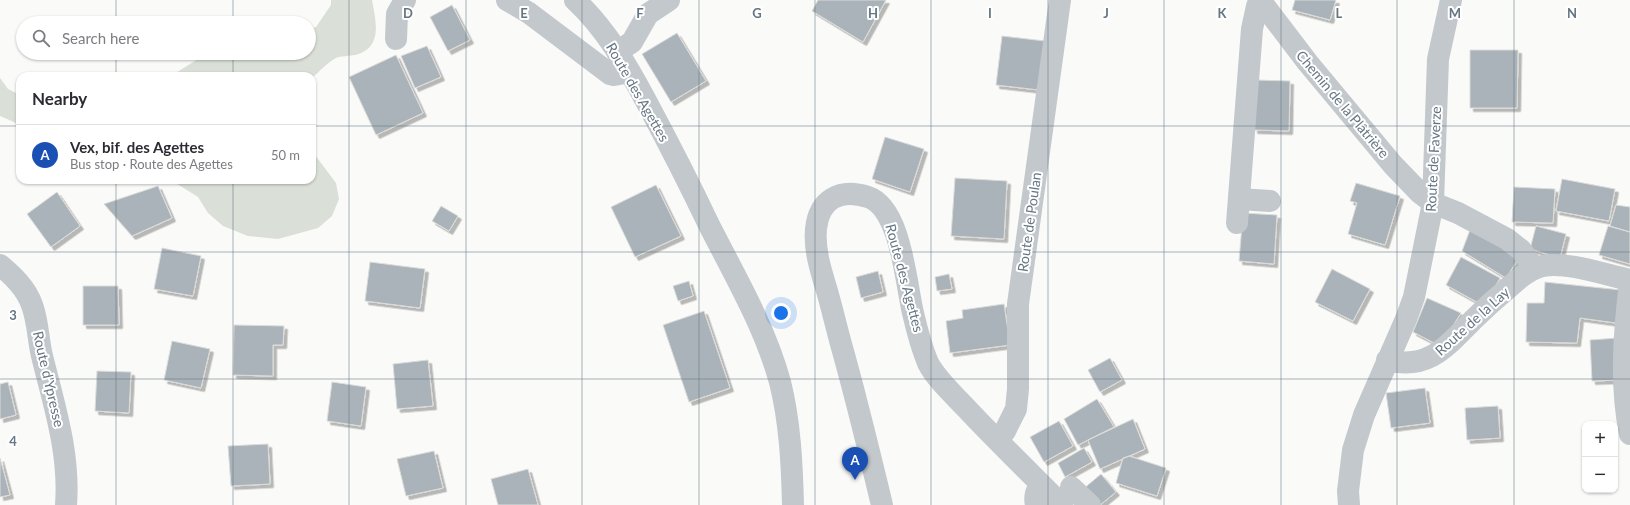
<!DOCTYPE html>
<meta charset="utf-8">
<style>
:root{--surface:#fff;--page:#f2f2f3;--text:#2b2b33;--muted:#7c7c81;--line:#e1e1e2;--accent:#1a73e8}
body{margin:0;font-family:Lato,sans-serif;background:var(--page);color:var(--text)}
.controls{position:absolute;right:12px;bottom:12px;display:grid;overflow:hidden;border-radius:8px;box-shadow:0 1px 3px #0004}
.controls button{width:36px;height:36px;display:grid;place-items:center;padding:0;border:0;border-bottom:1px solid var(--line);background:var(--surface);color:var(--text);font:20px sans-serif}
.you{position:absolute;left:781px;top:313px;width:14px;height:14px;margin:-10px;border:3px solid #fff;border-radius:50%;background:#1a73e8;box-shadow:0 0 0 6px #1a73e833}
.badge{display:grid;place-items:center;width:26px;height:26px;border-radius:50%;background:var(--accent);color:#fff;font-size:13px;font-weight:700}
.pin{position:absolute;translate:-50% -33px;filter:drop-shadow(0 1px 2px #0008)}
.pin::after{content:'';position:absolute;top:21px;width:14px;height:12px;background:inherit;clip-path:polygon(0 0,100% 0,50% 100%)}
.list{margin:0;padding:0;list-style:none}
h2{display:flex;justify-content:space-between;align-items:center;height:52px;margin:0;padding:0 16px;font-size:17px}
h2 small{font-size:13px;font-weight:400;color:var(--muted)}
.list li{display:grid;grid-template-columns:26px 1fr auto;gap:12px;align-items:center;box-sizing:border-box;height:60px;padding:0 16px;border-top:1px solid var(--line)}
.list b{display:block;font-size:15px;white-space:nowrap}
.list p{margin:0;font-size:13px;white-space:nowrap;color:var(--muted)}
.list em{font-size:13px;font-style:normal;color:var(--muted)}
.icon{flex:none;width:22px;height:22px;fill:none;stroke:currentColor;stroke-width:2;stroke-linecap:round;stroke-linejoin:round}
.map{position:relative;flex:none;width:1630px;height:505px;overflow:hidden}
.search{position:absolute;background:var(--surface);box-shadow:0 1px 3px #0004;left:16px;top:16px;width:300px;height:44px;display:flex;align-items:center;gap:10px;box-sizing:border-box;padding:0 14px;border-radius:22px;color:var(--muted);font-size:15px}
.panel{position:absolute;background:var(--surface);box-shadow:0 1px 3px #0004;left:16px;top:72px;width:300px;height:112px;border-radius:12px}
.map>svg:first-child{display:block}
</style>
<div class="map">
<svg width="1630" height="505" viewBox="0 0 1630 505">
<defs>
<filter id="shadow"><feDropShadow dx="3.5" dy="3.5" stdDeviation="0" flood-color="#0004"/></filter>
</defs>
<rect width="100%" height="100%" fill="#fafaf8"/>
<path fill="#dadfd7" d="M331,0H372C376,22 383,48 355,55C349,56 341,56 336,58C328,62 319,72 312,78V76H171L198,59L219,53H309V30L316,27L331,5Z
M0,78L8,89L20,95V127L14,122L0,116Z
M312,151L336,183L339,199L332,216L318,228L278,239L248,236L223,226L208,213L198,197L171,180H312Z"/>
<path fill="#aab3b9" stroke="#dcdcda" filter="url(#shadow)" d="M818,0H886L863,42L812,11Z
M1295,0H1336L1330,20L1292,10Z
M452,5L470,40L448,51L430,17Z
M677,33L706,81L671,102L642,54Z
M1002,36L1045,41L1039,90L996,85Z
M427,46L441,77L415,88L401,56Z
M1470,50H1518L1517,108H1470Z
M396,55L423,113L376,135L349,77Z
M1256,80L1290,81L1289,131L1254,130Z
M885,137L924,149L910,192L872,179Z
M955,178L1007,181L1004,239L951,236Z
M1562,179L1615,189L1609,221L1556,211Z
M1356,183L1400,196L1385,245L1348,234L1357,203L1350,201Z
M656,185L681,236L635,257L611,207Z
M158,186L172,218L132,236L104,204Z
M1514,187L1555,189L1553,223L1512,222Z
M57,192L80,226L51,247L27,214Z
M1616,205L1630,207V232L1610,226Z
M441,206L458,216L449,231L432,221Z
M1243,213L1277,215L1274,264L1239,261Z
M1536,226L1566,234L1560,258L1530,249Z
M1608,226L1630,232V264L1599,255Z
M1470,230L1520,256L1506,278L1462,251Z
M162,248L201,256L193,296L154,289Z
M1461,257L1500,278L1484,306L1446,285Z
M370,262L425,269L420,308L365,301Z
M1332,269L1370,289L1353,321L1315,302Z
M878,271L883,292L861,298L856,277Z
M949,274L952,289L937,291L935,277Z
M689,281L693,296L678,301L673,286Z
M1545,282L1621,290L1616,323L1580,318L1577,343L1526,342L1527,303H1544Z
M83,286H118L119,325H83Z
M1427,298L1461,313L1440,346L1413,332Z
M1004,304L1010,345L950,353L946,321L963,318L962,310Z
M704,311L730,388L689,402L663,325Z
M234,325L284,326L283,345H273V376L233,375Z
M1617,338L1619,380L1592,381L1590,340Z
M172,341L210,349L201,388L164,380Z
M1110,358L1122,380L1100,392L1088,370Z
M428,360L433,406L397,409L393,364Z
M97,371L131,372L129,413L95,411Z
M8,382L16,415L0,419V384Z
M332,382L366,387L361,426L327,421Z
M1425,388L1430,423L1391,428L1386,393Z
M1097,399L1114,427L1078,445L1064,419Z
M1498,406L1500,438L1467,440L1465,408Z
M1133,419L1145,449L1100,469L1088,440Z
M1059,421L1073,446L1044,462L1030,437Z
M268,444L270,484L231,486L228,446Z
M1084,448L1092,462L1065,477L1058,463Z
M434,451L443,488L406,496L397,459Z
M1129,456L1166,468L1157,496L1116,483L1123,458Z
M0,458L10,495L0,497Z
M528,469L538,505H498L491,479Z
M1101,474L1116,492L1100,505L1082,490Z"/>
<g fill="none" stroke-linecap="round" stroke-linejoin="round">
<path stroke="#c3c8cc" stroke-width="22" d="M507,0L529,13L610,74L614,75L630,72
M575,0C605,28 627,65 646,101C668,142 689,183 709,225C735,276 765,327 780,382C790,422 792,464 793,505
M1260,0L1308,63L1393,165L1420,193L1433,203L1458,213L1507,239L1521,250L1535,269
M396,39L397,14L405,0
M617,52L632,42L648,14L669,0
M1239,199L1270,201
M1237,223L1252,29L1257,6L1261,1
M0,265C13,276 26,288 32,305C38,321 38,339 42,356C54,405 70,453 66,505
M1630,283C1624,332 1620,385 1630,434
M1387,360C1428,371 1447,346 1473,320C1484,309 1495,299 1507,289C1517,280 1529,269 1543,266C1566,261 1606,275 1630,280
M998,441L1005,431L1016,409L1018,389V304L1060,0
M1071,487L1090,505
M882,505C869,451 856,397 841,344C836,326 832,308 827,291C821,271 814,250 816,229C819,199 840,188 868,197C901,208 906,284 913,313C916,326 923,351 928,363C937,380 953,394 966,408C997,441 1030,473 1062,505
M1036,505C1034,496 1036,491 1041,484
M1349,505L1348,491L1353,450L1364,415L1406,319L1414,297L1433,203L1438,59L1451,0"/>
</g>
<path fill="none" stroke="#657683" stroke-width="1" stroke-opacity="0.55" d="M116,0V23M233,0V23M349,0V505M466,0V505M582,0V505M699,0V505M815,0V505M931,0V505M1048,0V505M1164,0V505M1281,0V505M1397,0V505M1514,0V505M116,53V76M233,53V76M0,126H20M312,126H1630M116,180V505M233,180V505M0,252H1630M0,379H1630"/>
<g text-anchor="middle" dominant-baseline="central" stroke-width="4" stroke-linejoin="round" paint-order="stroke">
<g font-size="14" fill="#657683" stroke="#fff">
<text transform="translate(638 92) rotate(60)">Route des Agettes</text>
<text transform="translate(1343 104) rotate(50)">Chemin de la Plâtrière</text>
<text transform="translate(1433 159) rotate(-87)">Route de Faverze</text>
<text transform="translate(1029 222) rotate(-82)">Route de Poulan</text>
<text transform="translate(905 278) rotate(75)">Route des Agettes</text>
<text transform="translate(1472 321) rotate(-42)">Route de la Lay</text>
<text transform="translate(49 379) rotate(77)">Route d'Ypresse</text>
</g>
</g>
<g font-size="13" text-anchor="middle" font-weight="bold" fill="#657683" stroke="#fff" stroke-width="4" stroke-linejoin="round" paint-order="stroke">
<text x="408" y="18">D</text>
<text x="524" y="18">E</text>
<text x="640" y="18">F</text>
<text x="757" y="18">G</text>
<text x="873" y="18">H</text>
<text x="990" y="18">I</text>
<text x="1106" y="18">J</text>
<text x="1222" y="18">K</text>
<text x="1339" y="18">L</text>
<text x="1455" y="18">M</text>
<text x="1572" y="18">N</text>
<text x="13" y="320">3</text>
<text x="13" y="446">4</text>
</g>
</svg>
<div class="controls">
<button>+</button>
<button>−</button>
</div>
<div class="you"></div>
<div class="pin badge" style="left:855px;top:480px;background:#1a4fb4">A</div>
<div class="search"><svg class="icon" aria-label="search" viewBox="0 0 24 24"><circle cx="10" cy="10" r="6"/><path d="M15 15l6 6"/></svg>Search here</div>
<section class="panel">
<h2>Nearby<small></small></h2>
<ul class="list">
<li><span class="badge" style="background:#1a4fb4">A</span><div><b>Vex, bif. des Agettes</b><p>Bus stop · Route des Agettes</p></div><em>50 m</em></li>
</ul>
</section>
</div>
